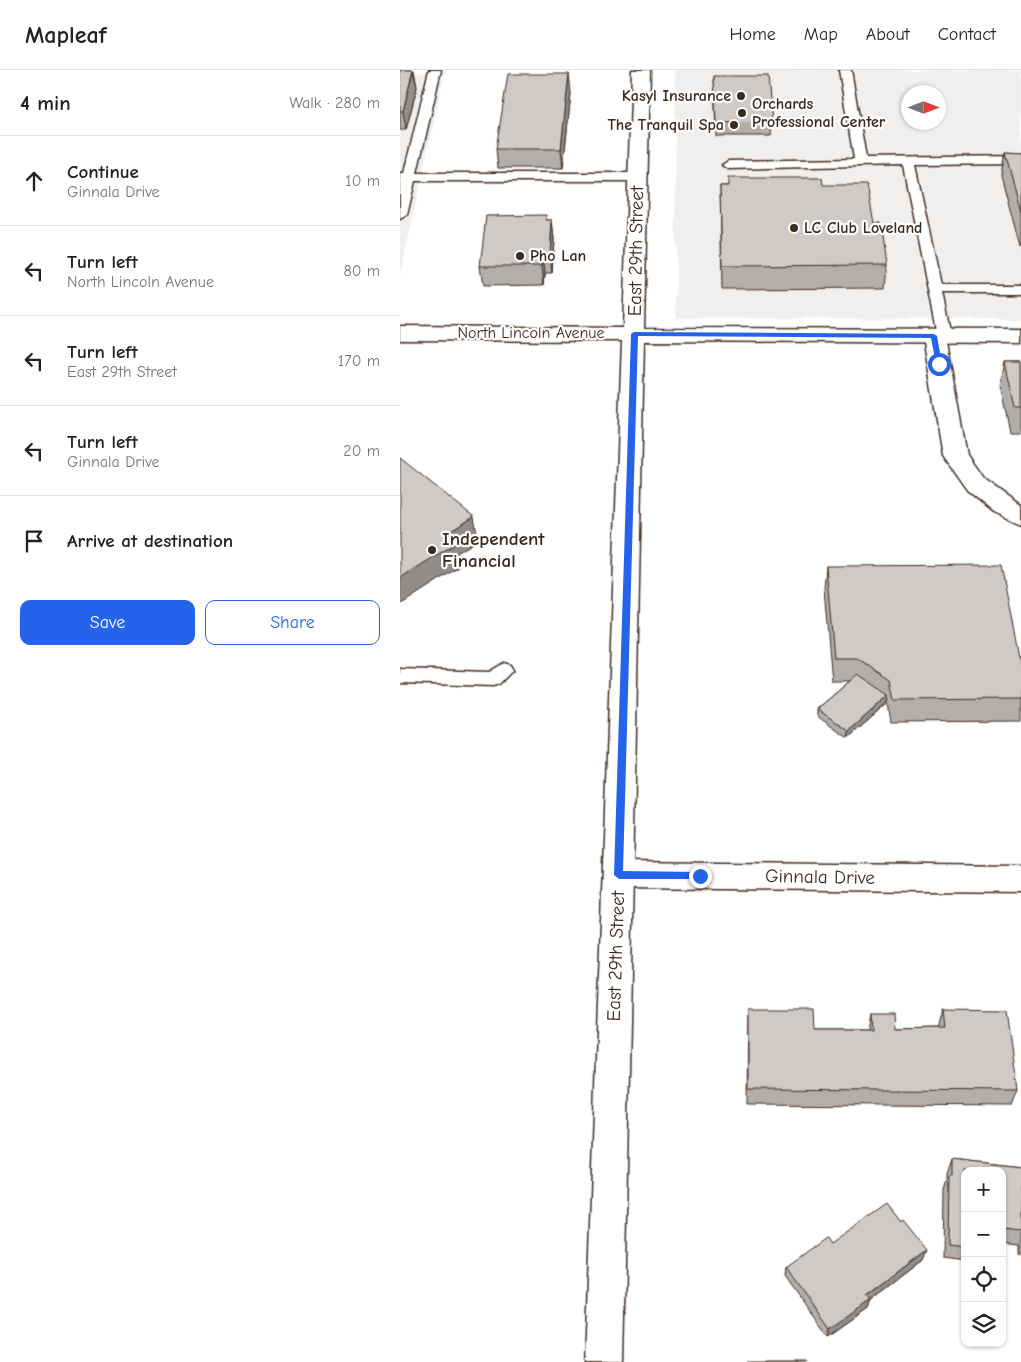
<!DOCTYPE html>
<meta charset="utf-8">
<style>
:root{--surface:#fff;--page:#f6f6f6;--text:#222;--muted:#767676;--line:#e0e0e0;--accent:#2563eb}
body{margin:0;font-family:"Comic Neue",sans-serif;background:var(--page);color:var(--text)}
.controls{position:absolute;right:15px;bottom:15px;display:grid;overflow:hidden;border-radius:10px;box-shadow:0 1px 4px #0004}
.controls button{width:45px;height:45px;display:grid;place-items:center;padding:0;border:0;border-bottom:1px solid var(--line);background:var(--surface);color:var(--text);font:25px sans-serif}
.compass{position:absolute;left:501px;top:15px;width:45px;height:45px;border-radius:50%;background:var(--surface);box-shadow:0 1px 4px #0004;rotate:90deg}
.stop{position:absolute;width:15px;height:15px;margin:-11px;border:4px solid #2563eb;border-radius:50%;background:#fff}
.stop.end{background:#2563eb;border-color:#fff;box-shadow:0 1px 5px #0008}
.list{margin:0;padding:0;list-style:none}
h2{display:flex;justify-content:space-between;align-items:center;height:65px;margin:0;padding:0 20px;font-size:21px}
h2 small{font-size:16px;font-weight:400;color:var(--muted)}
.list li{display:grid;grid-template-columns:32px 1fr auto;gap:15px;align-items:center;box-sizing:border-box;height:90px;padding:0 20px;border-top:1px solid var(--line)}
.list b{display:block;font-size:19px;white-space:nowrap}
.list p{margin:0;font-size:16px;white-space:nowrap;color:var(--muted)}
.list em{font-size:16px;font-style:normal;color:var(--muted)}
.actions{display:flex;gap:10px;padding:15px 20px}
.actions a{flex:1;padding:11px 0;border:1px solid var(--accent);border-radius:10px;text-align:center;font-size:18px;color:var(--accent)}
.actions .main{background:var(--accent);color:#fff}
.icon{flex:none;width:28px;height:28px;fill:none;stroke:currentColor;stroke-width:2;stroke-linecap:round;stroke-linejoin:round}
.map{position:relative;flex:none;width:621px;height:1292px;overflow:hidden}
header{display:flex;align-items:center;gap:30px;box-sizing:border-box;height:70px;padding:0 25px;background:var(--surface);border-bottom:1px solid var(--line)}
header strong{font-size:24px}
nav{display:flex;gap:28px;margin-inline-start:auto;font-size:18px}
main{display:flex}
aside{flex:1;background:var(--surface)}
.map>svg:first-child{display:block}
</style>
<header>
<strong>Mapleaf</strong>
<nav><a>Home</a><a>Map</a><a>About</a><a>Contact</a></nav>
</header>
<main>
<aside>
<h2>4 min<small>Walk · 280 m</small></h2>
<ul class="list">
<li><svg class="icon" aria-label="ahead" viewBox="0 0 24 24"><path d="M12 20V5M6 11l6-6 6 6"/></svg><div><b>Continue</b><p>Ginnala Drive</p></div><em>10 m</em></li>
<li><svg class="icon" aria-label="left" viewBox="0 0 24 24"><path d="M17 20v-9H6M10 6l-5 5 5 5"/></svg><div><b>Turn left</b><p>North Lincoln Avenue</p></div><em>80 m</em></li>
<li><svg class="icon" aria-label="left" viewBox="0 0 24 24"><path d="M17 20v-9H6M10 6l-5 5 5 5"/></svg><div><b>Turn left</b><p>East 29th Street</p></div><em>170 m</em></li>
<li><svg class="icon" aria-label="left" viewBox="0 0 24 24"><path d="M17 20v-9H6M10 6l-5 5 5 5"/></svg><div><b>Turn left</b><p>Ginnala Drive</p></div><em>20 m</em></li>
<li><svg class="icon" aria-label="arrive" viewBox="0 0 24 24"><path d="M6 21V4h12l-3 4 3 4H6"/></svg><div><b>Arrive at destination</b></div></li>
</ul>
<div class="actions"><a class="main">Save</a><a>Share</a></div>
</aside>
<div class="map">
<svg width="621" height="1292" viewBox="0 0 621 1292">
<rect width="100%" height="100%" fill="#fff"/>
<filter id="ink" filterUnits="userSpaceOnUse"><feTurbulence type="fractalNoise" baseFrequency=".02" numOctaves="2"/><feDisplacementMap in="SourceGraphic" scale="10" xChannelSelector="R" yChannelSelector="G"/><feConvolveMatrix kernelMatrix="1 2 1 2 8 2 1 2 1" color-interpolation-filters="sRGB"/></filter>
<g filter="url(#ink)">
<path fill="#f1efee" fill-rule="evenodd" d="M275,0H621V249L276,248ZM508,22H538V52H508Z
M45,1L0,206V4Z"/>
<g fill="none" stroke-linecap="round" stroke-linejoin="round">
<g stroke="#3b2a1e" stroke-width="3">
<path id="lane" d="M29,0H41L17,103H238L245,107L238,111H15L7,145L0,149V103H4Z
M439,0H451L466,88L621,86V94L515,95L541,215H621V223H542L551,266L549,269H539L537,266L503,95L328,99L322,95L328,91L454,89Z
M104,593L110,595L113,600L99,614L93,616L0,613V599L89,602Z"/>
</g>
<g stroke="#3b2a1e" stroke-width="3">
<path id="street" d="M534,259L542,261L545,266L567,385L583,408L621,435V454L594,442L567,420L543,386L523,266L526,261Z
M219,792L621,796V822L219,818L208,814L204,805L208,796Z"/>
</g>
<g stroke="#3b2a1e" stroke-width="3">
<path id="secondary" d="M232,0H250L244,258L621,259V273L244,271L223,1292H185L222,271L0,270V256L223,258Z"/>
</g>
<use href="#lane" fill="#fff" fill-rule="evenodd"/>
<use href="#street" fill="#fff" fill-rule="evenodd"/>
<use href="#secondary" fill="#fff" fill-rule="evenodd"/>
</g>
<path fill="#b2aeab" stroke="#3b2a1e" d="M0,0H14L17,17L6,60H0Z
M314,6L372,52L371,66H316Z
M171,23L163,98H98L96,79Z
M605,82L621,83V176L620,177L601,105Z
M423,115L474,153L487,195L485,218L322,219L320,116Z
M146,150H152L154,169L152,203H145L144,215L83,216L80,196Z
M605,292H621V361H610L600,315Z
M426,496L621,598V651L491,652L488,633L448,668L417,646V639L450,611H432L424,519Z
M348,939L415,960H467L470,944L495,959L539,958V955L543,939L618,1021L612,1036L347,1034Z
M552,1089L621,1097V1185L619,1184V1176L602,1174V1101H565V1191L543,1188L544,1120L547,1110V1104Z
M430,1174L523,1190L471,1230L468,1239L428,1267L385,1206L386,1197Z"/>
<path fill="#918d8b" stroke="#3b2a1e" d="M13,0L17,17L6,60L3,41Z
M169,4L171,23L163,98L161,79Z
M152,150L154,169L152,203L150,184Z
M143,184L145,203L144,215L142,196Z
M74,447L78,470L57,483L59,497L0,535V508L44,465Z
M489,625L488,633L448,668L449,661Z
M527,1180L523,1190L471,1230L468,1239L428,1267L430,1259L467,1225Z"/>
<path fill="#cfcac7" stroke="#3b2a1e" d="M0,0H13L3,41H0Z
M108,4H169L161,79H96Z
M314,6H368L372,52L316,53Z
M605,82L621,83V141Z
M328,108H422L423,115H467L474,153H481L487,195L322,196L320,116H328Z
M146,145V150H152L150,184H143L142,196H80L86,146Z
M605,292H621V338H615Z
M0,388L74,447L44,465L55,474L0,508Z
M601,495L621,598V629L495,630L491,610L457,588H434L426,496Z
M458,604L489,625L449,661L417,639Z
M348,939H414L415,960H471L470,944H494L495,959L545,958L543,939L607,940L618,1021L348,1019Z
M552,1089L621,1097V1162L602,1160V1101H565V1177L548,1175L549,1106H552Z
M487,1134L501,1152L503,1150L527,1180L467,1225L471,1230L430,1259L386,1197L426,1168L430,1174Z
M347,1291H407V1292H347Z"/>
</g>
<path fill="#2563eb" d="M234,262L534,264L537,266L542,294L539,296L536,294L531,268L238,266L223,801L300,802L304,806L300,809H219L214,805L231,264Z"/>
<g fill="#3b2a1e" stroke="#fff" stroke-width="2">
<circle cx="341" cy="26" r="5"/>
<circle cx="342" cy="43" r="5"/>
<circle cx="334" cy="55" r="5"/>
<circle cx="394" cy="158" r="5"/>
<circle cx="120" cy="186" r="5"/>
<circle cx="32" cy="480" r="5"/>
</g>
<g text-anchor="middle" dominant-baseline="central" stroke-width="4.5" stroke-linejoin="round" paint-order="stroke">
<g font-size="16" font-weight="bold" fill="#3b2a1e" stroke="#fff" text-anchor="start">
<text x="331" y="26" text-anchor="end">Kasyl Insurance</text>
<text x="352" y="34">Orchards<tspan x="352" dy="18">Professional Center</tspan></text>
<text x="324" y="55" text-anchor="end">The Tranquil Spa</text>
<text x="404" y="158">LC Club Loveland</text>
<text x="130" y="186">Pho Lan</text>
</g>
<g font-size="16" fill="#3b2a1e" stroke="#fff">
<text x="131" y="263">North Lincoln Avenue</text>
</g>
<g font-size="19" fill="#3b2a1e" stroke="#fff">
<text transform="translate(236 181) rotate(-89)">East 29th Street</text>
<text transform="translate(420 807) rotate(1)">Ginnala Drive</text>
<text transform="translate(216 886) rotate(-88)">East 29th Street</text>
</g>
<g font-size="19" font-weight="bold" fill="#3b2a1e" stroke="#fff" text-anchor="start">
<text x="42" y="469">Independent<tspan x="42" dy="22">Financial</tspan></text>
</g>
</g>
</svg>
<div class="controls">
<button>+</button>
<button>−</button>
<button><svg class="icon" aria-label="locate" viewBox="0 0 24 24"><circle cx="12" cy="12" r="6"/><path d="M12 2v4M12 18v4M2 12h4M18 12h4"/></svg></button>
<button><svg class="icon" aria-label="layers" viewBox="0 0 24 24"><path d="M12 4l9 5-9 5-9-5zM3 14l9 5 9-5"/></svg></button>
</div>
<svg class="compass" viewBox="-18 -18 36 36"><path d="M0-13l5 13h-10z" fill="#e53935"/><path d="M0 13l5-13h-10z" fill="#767676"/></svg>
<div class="stop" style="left:539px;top:294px"></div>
<div class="stop end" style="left:300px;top:806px"></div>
</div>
</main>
